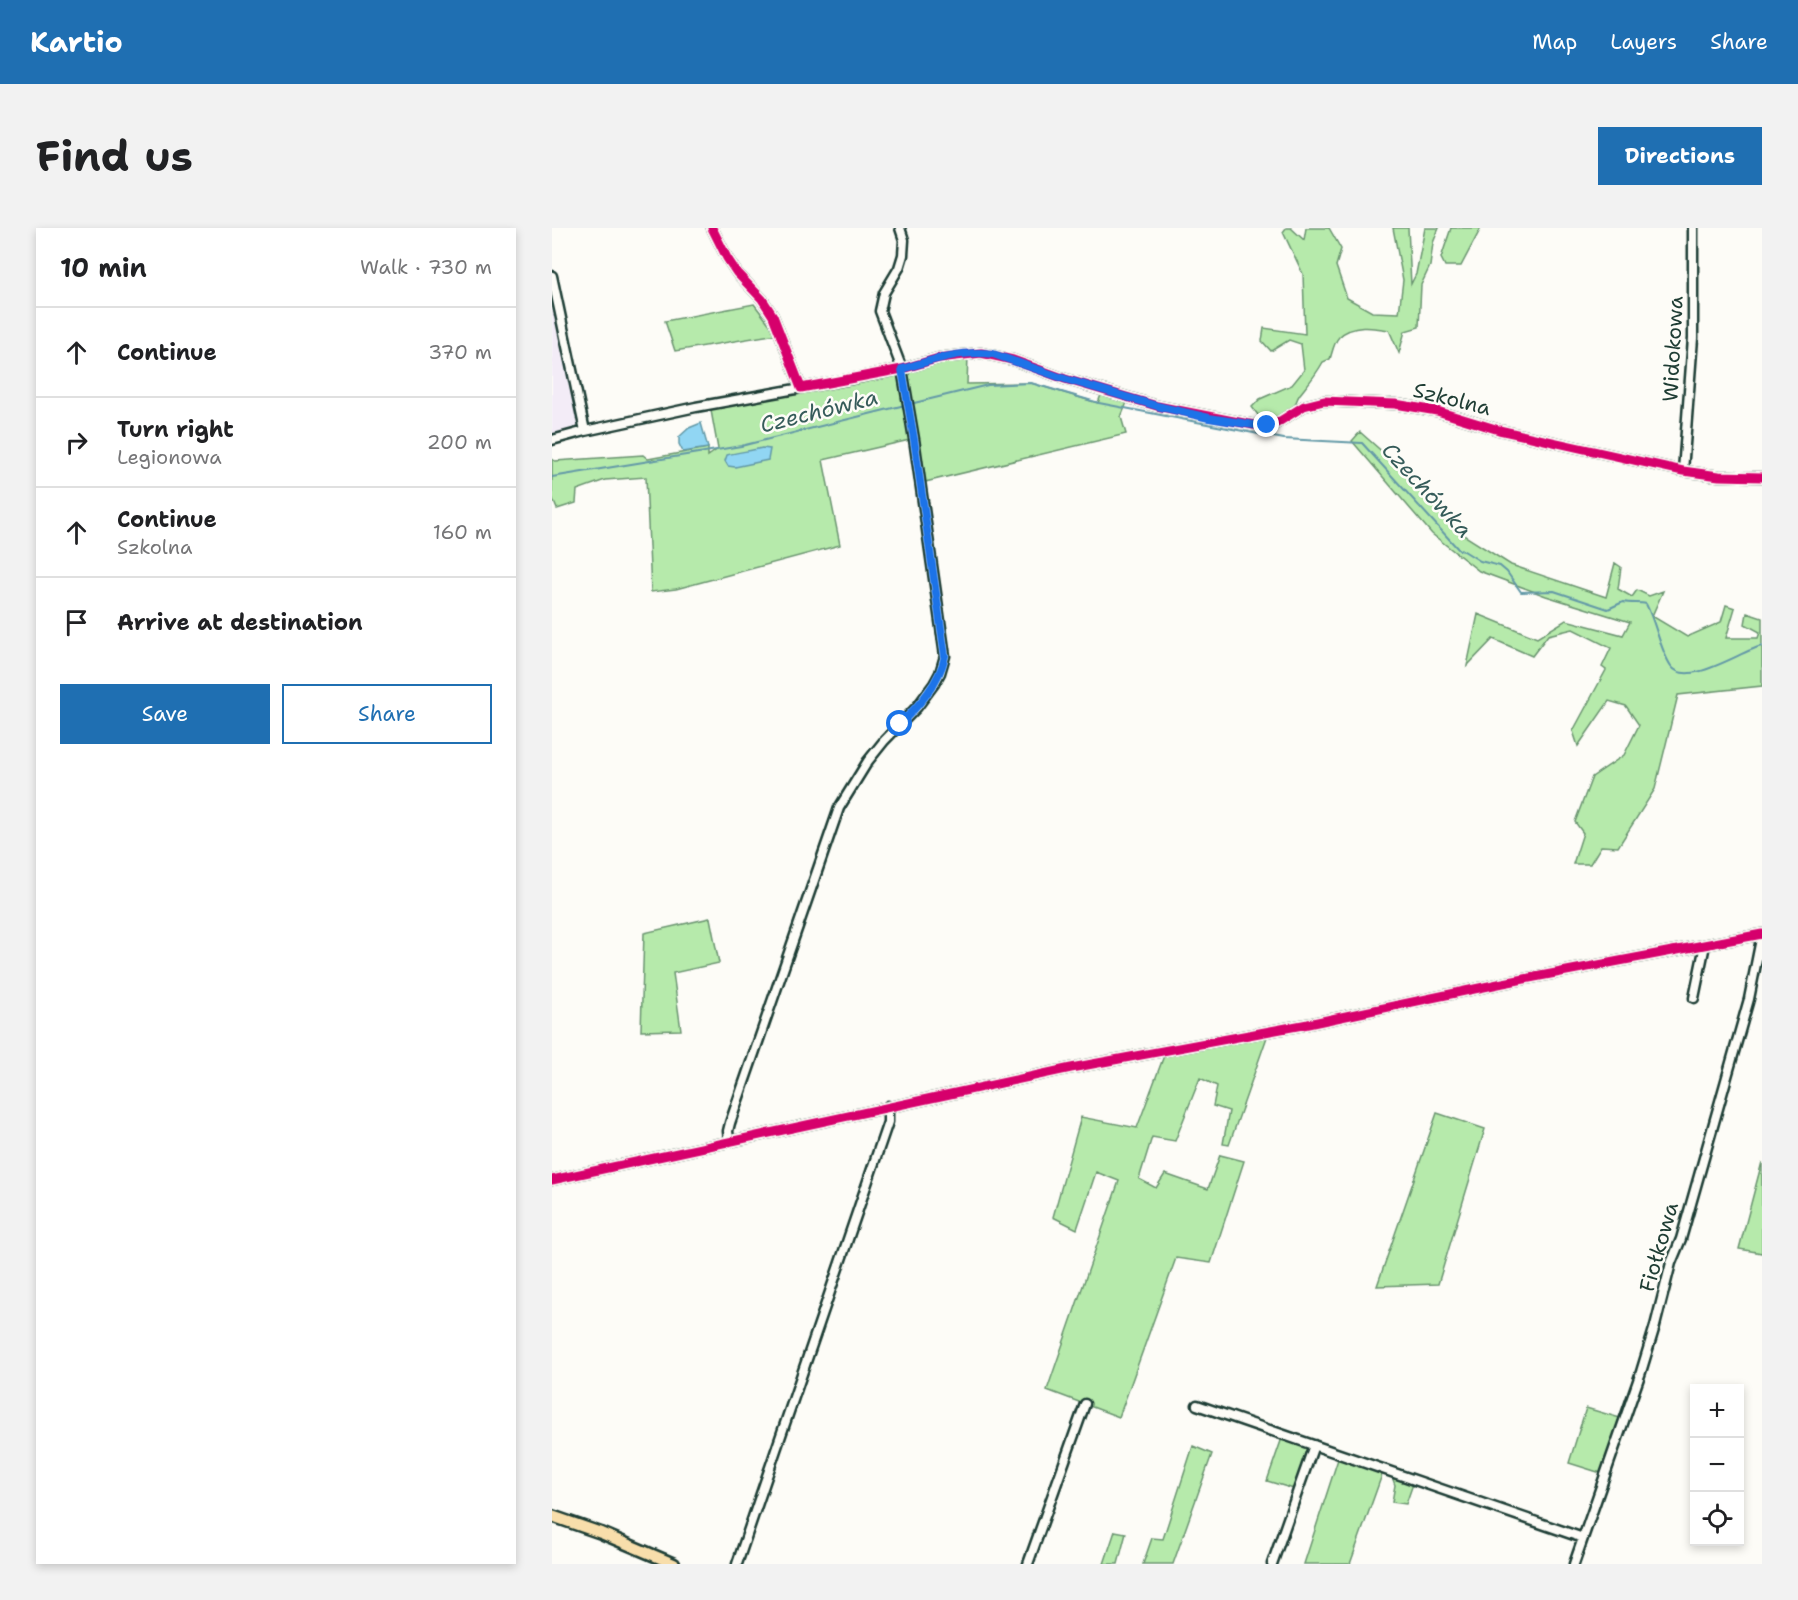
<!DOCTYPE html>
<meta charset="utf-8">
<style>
:root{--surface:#fff;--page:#f2f2f2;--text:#202124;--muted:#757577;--line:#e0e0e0;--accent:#1f6fb2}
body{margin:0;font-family:"Shantell Sans",sans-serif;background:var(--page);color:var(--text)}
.controls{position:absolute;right:18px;bottom:18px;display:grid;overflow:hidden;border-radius:0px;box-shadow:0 3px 9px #0003}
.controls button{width:54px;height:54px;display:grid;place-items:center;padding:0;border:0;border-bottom:2px solid var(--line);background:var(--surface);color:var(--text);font:30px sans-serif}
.stop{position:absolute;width:18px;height:18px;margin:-14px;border:4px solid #1a73e8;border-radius:50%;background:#fff}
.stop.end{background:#1a73e8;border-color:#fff;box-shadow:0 2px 6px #0008}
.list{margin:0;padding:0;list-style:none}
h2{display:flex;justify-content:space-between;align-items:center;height:78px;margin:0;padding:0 24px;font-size:26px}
h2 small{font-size:20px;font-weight:400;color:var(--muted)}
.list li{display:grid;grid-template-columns:39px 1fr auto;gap:18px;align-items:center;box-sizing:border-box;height:90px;padding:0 24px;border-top:2px solid var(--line)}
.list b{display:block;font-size:22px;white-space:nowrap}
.list p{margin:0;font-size:20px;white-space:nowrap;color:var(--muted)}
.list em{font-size:20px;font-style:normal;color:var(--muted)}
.actions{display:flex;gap:12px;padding:18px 24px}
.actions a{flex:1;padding:14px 0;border:2px solid var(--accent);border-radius:0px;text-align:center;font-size:21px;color:var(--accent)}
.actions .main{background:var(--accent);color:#fff}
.icon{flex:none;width:33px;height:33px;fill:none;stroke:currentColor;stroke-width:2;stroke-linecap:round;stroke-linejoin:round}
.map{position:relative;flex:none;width:1210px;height:1336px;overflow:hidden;border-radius:0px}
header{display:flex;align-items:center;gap:36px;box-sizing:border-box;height:84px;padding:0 30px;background:var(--accent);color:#fff}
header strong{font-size:28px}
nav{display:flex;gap:33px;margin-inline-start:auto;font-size:21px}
.intro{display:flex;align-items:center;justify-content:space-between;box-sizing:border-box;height:144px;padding:0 36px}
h1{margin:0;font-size:42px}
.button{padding:15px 27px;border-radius:0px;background:var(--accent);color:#fff;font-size:21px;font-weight:700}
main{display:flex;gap:36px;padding:0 36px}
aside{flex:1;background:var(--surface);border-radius:0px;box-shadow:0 3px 9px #0003}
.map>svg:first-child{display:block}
</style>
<header>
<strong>Kartio</strong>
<nav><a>Map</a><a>Layers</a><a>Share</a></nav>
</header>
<div class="intro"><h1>Find us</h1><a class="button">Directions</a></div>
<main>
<aside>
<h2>10 min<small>Walk · 730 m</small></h2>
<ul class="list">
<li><svg class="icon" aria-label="ahead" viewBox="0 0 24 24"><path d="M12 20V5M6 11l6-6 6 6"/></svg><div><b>Continue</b></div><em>370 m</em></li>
<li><svg class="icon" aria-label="right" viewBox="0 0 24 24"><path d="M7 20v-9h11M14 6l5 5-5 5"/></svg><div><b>Turn right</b><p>Legionowa</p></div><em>200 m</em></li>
<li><svg class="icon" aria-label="ahead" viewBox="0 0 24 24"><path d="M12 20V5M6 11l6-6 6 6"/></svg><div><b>Continue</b><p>Szkolna</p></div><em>160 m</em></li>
<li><svg class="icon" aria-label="arrive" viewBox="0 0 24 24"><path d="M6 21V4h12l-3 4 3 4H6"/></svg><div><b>Arrive at destination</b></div></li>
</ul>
<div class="actions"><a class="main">Save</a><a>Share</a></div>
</aside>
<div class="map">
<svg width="1210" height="1336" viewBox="0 0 1210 1336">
<rect width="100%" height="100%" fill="#fdfcf7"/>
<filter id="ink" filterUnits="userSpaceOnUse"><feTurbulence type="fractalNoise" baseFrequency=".0167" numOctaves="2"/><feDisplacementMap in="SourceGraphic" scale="12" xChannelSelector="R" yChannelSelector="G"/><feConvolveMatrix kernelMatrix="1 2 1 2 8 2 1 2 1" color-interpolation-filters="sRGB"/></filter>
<g filter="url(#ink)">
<path fill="#f3ecf7" d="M0,65L29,198L0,206Z"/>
<path fill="#b6eaab" stroke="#6a9470" stroke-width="1.5" d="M734,0H739L752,12L754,0H777L789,21L784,38L795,70L820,84L847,85L851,52L841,0H856L859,56L864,46L873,0H887L881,15L878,38L869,57L867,99L853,103L847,125L837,102C821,99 800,96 787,109C782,114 780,125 778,131L771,134C764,147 757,155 748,166C745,170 744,175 742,179C735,189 723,192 712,195L700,179L708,171L740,157L752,142L749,116L737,112L719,123L710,113L712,100L753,106L751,46L731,4Z
M899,0H929L909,38H893L889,30Z
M202,76L225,106L123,123L113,93Z
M416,128L415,156L479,155L546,175L550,164L576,172L569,189L574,206L369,255L362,211L271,232L288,317L124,361L99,364L94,249L53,252L25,262L24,275L5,281L0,269V231L3,233L91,227L96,231L156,220V228L166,221L158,177Z
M808,204L843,235L889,286L913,308L959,337L1054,369L1063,335L1069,339L1066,361L1080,369L1085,362L1097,368L1111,363L1100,388L1135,409L1169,394L1174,377L1183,380L1174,410H1206L1208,404L1193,396L1195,385L1210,390V458L1126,467L1103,561L1066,619L1049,618L1038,636H1021L1031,605L1023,594L1040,549L1072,527L1087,497L1074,478L1057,473L1026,518L1021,503L1054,442L1050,439L1059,420L1021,401L996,407L980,428L941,411L915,438L926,386L985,410L1014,392L1071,407L1078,394L994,368L927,343L880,306L800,213Z
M158,690L167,735L121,745L129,802L89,803L92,705Z
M715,809L677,917L671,916L677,883L661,878L665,858L648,850L623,913L600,909L587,951L604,960L613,946L656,961L668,927L692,933L659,1035L624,1030L567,1189L495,1162L567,953L544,944L525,1001L501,989L529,889L585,900L613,825Z
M885,885L933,901L886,1056L825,1058Z
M1210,934V1025L1187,1021Z
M1034,1180L1068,1190L1049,1245L1017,1235Z
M730,1210L757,1219L742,1261L715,1253Z
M641,1218L660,1226L621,1336H591L600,1310L611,1311Z
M787,1228L831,1244L798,1336H752Z
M839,1246L862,1253L854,1276L840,1274L843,1257Z
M563,1303L574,1305L566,1336H552Z"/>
<path fill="#91d6f3" stroke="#6399a7" stroke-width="1.5" d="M149,195L156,220L131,224L127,216V209L137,200Z
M210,220L218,221L216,232L183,239L176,238L173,233L175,227C186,224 198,223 210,220Z"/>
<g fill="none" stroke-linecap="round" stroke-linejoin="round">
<path stroke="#6399a7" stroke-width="2" d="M358,176L436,157L479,155L547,175L732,211L810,215L907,322L912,323L928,333L948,338L955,344L969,364L1002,363L1056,381L1071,374C1080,376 1087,374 1094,376C1104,395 1108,422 1119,438C1135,461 1190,422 1210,418
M0,249L189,218L353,177"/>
<g stroke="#1f3d34" stroke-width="13">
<path id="minor" d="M160,0L175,30L185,45L210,71L221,88L249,160
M0,48L33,203
M0,212L33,203L144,179L299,151L350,141L387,130L429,125L461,132L513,151L605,178L702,197L725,195L752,178L772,173L843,176L885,183L947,202L1131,243L1167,248L1210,249
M1131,243L1141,110V0
M1142,770L1153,717
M177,913L176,903L178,895L287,580L316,533L332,513L365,479L382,456L388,445L393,428L362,211L350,141L328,83L332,65L347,40L351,27L352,12L348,0
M0,952L519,840L756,796L951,755L1210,706
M645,1177L1031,1310
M185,1336L336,894V878
M476,1336L533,1176
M720,1336L762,1217
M1022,1336L1089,1144L1103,1098L1119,1035L1129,1011L1197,771L1210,706"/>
</g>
<g stroke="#1f3d34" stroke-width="15">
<path id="major" d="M0,1288L49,1305L122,1336"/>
</g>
<use href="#minor" stroke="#fdfcf7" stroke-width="8"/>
<use href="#major" stroke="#f8deab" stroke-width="10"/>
<g stroke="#fdfcf7" stroke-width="13">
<path id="cycleway" d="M160,0L175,30L185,45L210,71L221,88L249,160L350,141L387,130L429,125L461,132L513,151L605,178L702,197L725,195L752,178L772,173L843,176L885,183L947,202L1131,243L1167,248L1210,249
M0,952L519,840L756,796L951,755L1210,706"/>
</g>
<use href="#cycleway" stroke="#d6006c" stroke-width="9"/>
</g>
</g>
<g fill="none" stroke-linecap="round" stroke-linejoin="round" filter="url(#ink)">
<path stroke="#1a73e8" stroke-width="8" d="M348,496C367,477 387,456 393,428L362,211L350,141C380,132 410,122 441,126L513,151L605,178L657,190L702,197H715"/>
</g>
<g text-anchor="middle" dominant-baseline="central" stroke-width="5" stroke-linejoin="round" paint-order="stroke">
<g font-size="21" fill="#1f3d34" stroke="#fdfcf7">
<text transform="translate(1121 121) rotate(-87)">Widokowa</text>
<text transform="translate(900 171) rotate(14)">Szkolna</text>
<text transform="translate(1107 1019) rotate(-74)">Fiołkowa</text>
</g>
<g font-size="22" font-style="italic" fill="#365c5a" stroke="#fdfcf7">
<text transform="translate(267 183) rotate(-14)">Czechówka</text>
<text transform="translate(875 262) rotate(47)">Czechówka</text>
</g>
</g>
</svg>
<div class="controls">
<button>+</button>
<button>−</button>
<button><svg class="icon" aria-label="locate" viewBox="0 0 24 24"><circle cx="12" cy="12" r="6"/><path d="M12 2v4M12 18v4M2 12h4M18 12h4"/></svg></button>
</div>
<div class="stop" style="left:348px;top:496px"></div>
<div class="stop end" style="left:715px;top:197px"></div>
</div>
</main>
